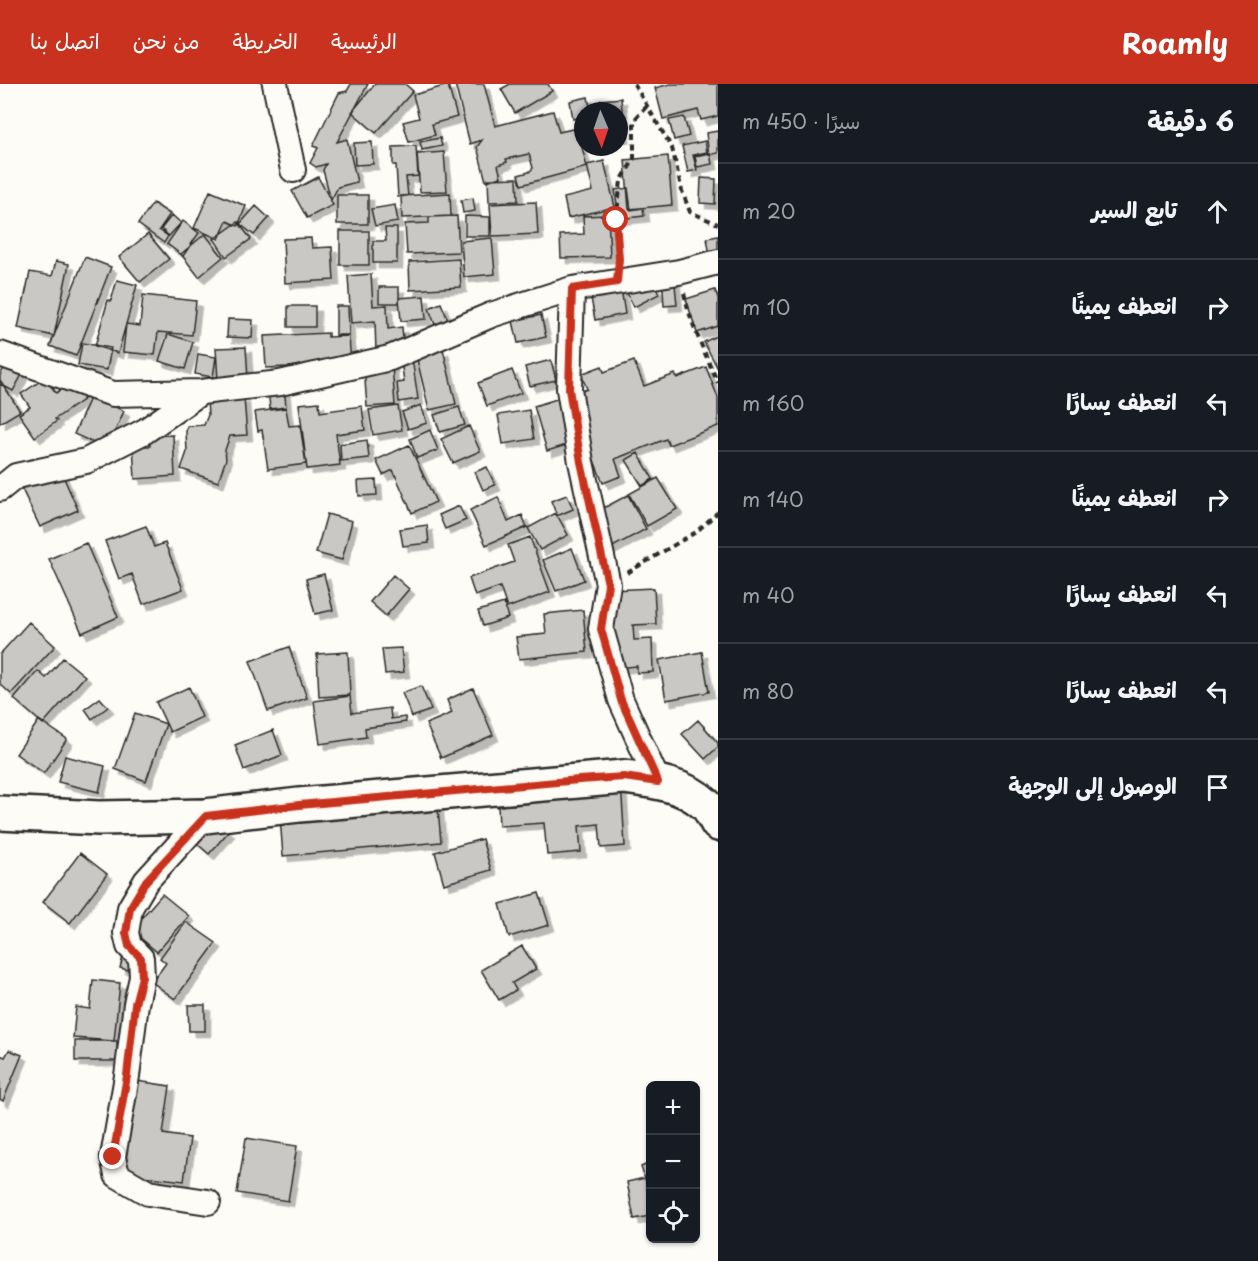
<!DOCTYPE html>
<html lang="ar">
<meta charset="utf-8">
<style>
:root{--surface:#171b24;--page:#20242c;--text:#f1f3f6;--muted:#9ea1a6;--line:#363941;--accent:#c8321e}
body{margin:0;font-family:"Playpen Sans","Playpen Sans Arabic",sans-serif;background:var(--page);color:var(--text);direction:rtl}
.controls{position:absolute;right:18px;bottom:18px;display:grid;overflow:hidden;border-radius:9px;box-shadow:0 2px 4px #0004}
.controls button{width:54px;height:54px;display:grid;place-items:center;padding:0;border:0;border-bottom:2px solid var(--line);background:var(--surface);color:var(--text);font:30px sans-serif}
.compass{position:absolute;left:574px;top:18px;width:54px;height:54px;border-radius:50%;background:var(--surface);box-shadow:0 2px 4px #0004;rotate:178deg}
.stop{position:absolute;width:18px;height:18px;margin:-14px;border:4px solid #c8321e;border-radius:50%;background:#fff}
.stop.end{background:#c8321e;border-color:#fff;box-shadow:0 2px 6px #0008}
.list{margin:0;padding:0;list-style:none}
h2{display:flex;justify-content:space-between;align-items:center;height:78px;margin:0;padding:0 24px;font-size:26px}
h2 small{font-size:20px;font-weight:400;color:var(--muted)}
.list li{display:grid;grid-template-columns:39px 1fr auto;gap:18px;align-items:center;box-sizing:border-box;height:96px;padding:0 24px;border-top:2px solid var(--line)}
.list b{display:block;font-size:22px;white-space:nowrap}
.list em{font-size:20px;font-style:normal;color:var(--muted)}
.icon{flex:none;width:33px;height:33px;fill:none;stroke:currentColor;stroke-width:2;stroke-linecap:round;stroke-linejoin:round}
.map{position:relative;flex:none;width:718px;height:1177px;overflow:hidden;direction:ltr}
header{display:flex;align-items:center;gap:36px;box-sizing:border-box;height:84px;padding:0 30px;background:var(--accent);color:#fff}
header strong{font-size:28px}
nav{display:flex;gap:33px;margin-inline-start:auto;font-size:21px}
main{display:flex}
aside{flex:1;background:var(--surface)}
.map>svg:first-child{display:block}
</style>
<header>
<strong>Roamly</strong>
<nav><a>الرئيسية</a><a>الخريطة</a><a>من نحن</a><a>اتصل بنا</a></nav>
</header>
<main>
<aside>
<h2>6 دقيقة<small>سيرًا · 450 m</small></h2>
<ul class="list">
<li><svg class="icon" aria-label="ahead" viewBox="0 0 24 24"><path d="M12 20V5M6 11l6-6 6 6"/></svg><div><b>تابع السير</b></div><em>20 m</em></li>
<li><svg class="icon" aria-label="right" viewBox="0 0 24 24"><path d="M7 20v-9h11M14 6l5 5-5 5"/></svg><div><b>انعطف يمينًا</b></div><em>10 m</em></li>
<li><svg class="icon" aria-label="left" viewBox="0 0 24 24"><path d="M17 20v-9H6M10 6l-5 5 5 5"/></svg><div><b>انعطف يسارًا</b></div><em>160 m</em></li>
<li><svg class="icon" aria-label="right" viewBox="0 0 24 24"><path d="M7 20v-9h11M14 6l5 5-5 5"/></svg><div><b>انعطف يمينًا</b></div><em>140 m</em></li>
<li><svg class="icon" aria-label="left" viewBox="0 0 24 24"><path d="M17 20v-9H6M10 6l-5 5 5 5"/></svg><div><b>انعطف يسارًا</b></div><em>40 m</em></li>
<li><svg class="icon" aria-label="left" viewBox="0 0 24 24"><path d="M17 20v-9H6M10 6l-5 5 5 5"/></svg><div><b>انعطف يسارًا</b></div><em>80 m</em></li>
<li><svg class="icon" aria-label="arrive" viewBox="0 0 24 24"><path d="M6 21V4h12l-3 4 3 4H6"/></svg><div><b>الوصول إلى الوجهة</b></div></li>
</ul>
</aside>
<div class="map">
<svg width="718" height="1177" viewBox="0 0 718 1177">
<defs>
<filter id="shadow"><feDropShadow dx="5.5" dy="5.5" stdDeviation="0" flood-color="#0004"/></filter>
</defs>
<rect width="100%" height="100%" fill="#fdfcf7"/>
<filter id="ink" filterUnits="userSpaceOnUse"><feTurbulence type="fractalNoise" baseFrequency=".0167" numOctaves="2"/><feDisplacementMap in="SourceGraphic" scale="12" xChannelSelector="R" yChannelSelector="G"/><feConvolveMatrix kernelMatrix="1 2 1 2 8 2 1 2 1" color-interpolation-filters="sRGB"/></filter>
<g filter="url(#ink)">
<path fill="#c9c8c4" stroke="#2b2b2b" stroke-width="1.5" filter="url(#shadow)" d="M351,0H368L337,58L347,55L357,98L338,103L331,116L323,86L326,80L316,83L310,79L318,64L313,62L339,9L347,7Z
M375,0H405L413,7L376,49L352,28Z
M455,0H484L495,42L553,27L559,48L577,44L587,83L521,101L518,91L529,88L533,84L529,70L506,75L507,78L498,81L501,93L486,97L477,63L482,56L470,60Z
M510,0H548L552,7L515,29L501,5Z
M670,0H718V32L701,36L698,26L663,35L655,4Z
M448,1L457,33L432,40L435,51L409,58L403,38L419,34L413,11Z
M588,13L591,27H583V33L573,35L570,17Z
M621,14L624,53H619V27H602L601,16Z
M684,33L689,52L674,56L669,36Z
M718,47V69L709,71L706,49Z
M440,54L442,62L422,66L420,58Z
M705,57L707,68L693,71L697,86L688,88L682,62Z
M372,58L373,80L355,81L354,59Z
M416,62L418,92L406,93L408,112L398,113L396,81H393V63Z
M444,68L447,107L420,108L417,70Z
M710,69L712,80L697,83L695,72Z
M668,72L672,121L629,125L625,76Z
M604,77L615,123L568,134L564,114L593,107L587,81Z
M318,93L333,121L307,134L292,107Z
M517,94L518,117L489,118L488,95Z
M701,94L716,95L715,120L700,119Z
M628,104L631,126L643,124L644,132L619,135L615,106Z
M210,107L246,122L238,142L227,137L219,155L194,144Z
M450,109L451,132L402,134L401,112Z
M337,111H368V140H337Z
M473,114L475,127L463,129L461,116Z
M536,118L538,150L492,152L490,120Z
M153,119L170,130L159,146L168,152L164,159L138,140Z
M395,121L398,138L375,142L371,125Z
M256,122L269,134L254,151L240,140Z
M172,131L181,139L169,152L161,145Z
M608,131L610,173L561,174L560,151L584,150L583,132Z
M457,132L459,168L407,170L405,140L429,139V133Z
M465,132L490,133V152H465Z
M183,137L199,149L183,172L167,160Z
M238,138L251,155L226,173L214,155Z
M385,144H397V179H373V157H386Z
M340,147H369V181H340Z
M148,150L169,175L140,198L119,173Z
M205,150L223,173L199,193L181,170Z
M718,152V171L710,172L707,154Z
M311,154L312,164L332,163L334,196L285,199L283,155Z
M492,154L495,190L464,193L461,157Z
M85,173L111,183L76,272L50,262Z
M459,175L461,203L410,206L409,178Z
M56,177L69,180L54,252L18,244L30,188L52,192Z
M371,190L373,222L387,221L388,245L402,243L404,267L376,269L375,237L351,239L348,192Z
M674,190L677,221L664,222L662,191Z
M650,193L659,210L634,223L625,205Z
M117,196L137,201L118,269L95,262L108,216L111,217Z
M620,198L625,230L595,236L589,203Z
M379,203H399V219H379Z
M715,206L718,214V242L697,249L686,215Z
M143,211L196,217L192,251L158,248L155,271L123,268L126,240L140,242Z
M424,212L426,235L401,237L399,214Z
M441,219L448,236L435,241L429,224Z
M288,222H315V243H288Z
M336,222H348L349,251H336Z
M541,231L546,253L518,259L513,237Z
M228,235L253,236L252,254L227,253Z
M328,249V253L349,252L351,280L266,284L264,252Z
M168,250L193,258L185,285L159,277Z
M718,251V285L704,258Z
M82,259L111,264L107,286L78,281Z
M246,263L248,295L218,297L216,264Z
M443,265L456,320L429,326L416,271Z
M198,270L216,273L213,293L195,290Z
M412,274L418,315L399,318L397,299L404,298L401,276Z
M551,276L556,296L530,302L525,283Z
M8,277L25,285L13,307L0,300V291Z
M634,277L644,302L675,290L677,294L706,283L718,314V342L669,361L666,355L615,375L621,392L603,399L584,351L589,349L574,310L587,305L581,290L602,282L604,288Z
M392,281L395,321L367,323L364,283Z
M512,286L521,309L487,322L478,299Z
M45,294L56,309L72,298L84,315L55,335L57,337L35,353L19,330L30,323L21,310Z
M0,296L20,327L0,339Z
M284,301L286,323L270,325L268,303Z
M91,312L124,327L107,365L74,350Z
M244,314L247,351L230,352L225,366L226,375L218,398L181,385L187,368L186,348L187,342L204,341L208,331L207,317Z
M560,314L573,359L547,367L534,322Z
M319,318L320,328L362,322L365,346L336,350L340,381L307,385L299,320Z
M421,321L427,339L408,345L402,328Z
M398,322L402,346L373,351L369,326Z
M459,323L465,341L440,348L434,331Z
M286,324L289,342L300,341L306,380L268,385L262,346L258,347L255,328Z
M529,326L534,355L503,360L498,331Z
M469,342L480,367L453,379L441,355Z
M430,346L438,366L417,374L410,355Z
M173,351L175,392L135,395L133,362H150L149,352Z
M367,356L369,374L341,377L340,360Z
M409,361L436,418L412,429L393,386L383,391L376,376Z
M638,369L653,395L642,402L626,376Z
M487,383L495,401L483,406L475,388Z
M60,385L78,426L40,443L21,403Z
M658,394L677,425L647,442L629,410Z
M376,396L377,411L359,412L358,397Z
M567,411L573,425L557,432L551,417Z
M628,411L646,445L609,465L598,427Z
M498,413L508,438L522,431L527,443L486,461L470,426Z
M459,422L466,436L445,445L439,431Z
M556,429L568,451L540,466L528,444Z
M327,430L352,437L342,476L316,469Z
M427,441L429,459L403,462L400,445Z
M146,442L154,463L165,459L183,505L143,520L132,490L119,495L105,457Z
M530,453L550,508L507,524L500,503L475,512L469,494L514,478L508,461Z
M86,459L118,533L82,549L49,475Z
M572,464L584,496L556,507L543,476Z
M324,490L333,526L315,530L306,495Z
M393,491L409,505L386,532L370,518Z
M654,504L656,540L633,541L634,556L652,555L653,588L637,589V582L615,584L611,506Z
M504,519L508,534L483,542L478,527Z
M583,526L587,568L519,575L516,553L546,550L544,530Z
M29,538L55,562L11,610L0,600V570Z
M289,563L307,614L268,627L250,577Z
M401,564L404,588L385,590L382,565Z
M348,568L350,611L319,613L317,570Z
M702,568L709,608L666,616L659,576Z
M63,574L85,592L43,640L14,615L38,587L46,594Z
M421,602L431,626L412,633L402,609Z
M189,603L202,633L170,648L156,618Z
M473,604L493,651L441,674L426,640L452,629L447,616Z
M350,612L352,629L390,624L391,635L405,633L406,638L365,644L366,653L320,660L314,617Z
M100,614L108,623L92,635L85,625Z
M135,629L166,640L146,697L115,685Z
M39,636L67,655L44,689L16,670Z
M698,636L718,659V663L705,675L682,650Z
M273,646L282,671L244,686L235,661Z
M65,672L105,682L99,708L58,698Z
M621,698L625,762L601,764L599,740L579,742L581,768L547,771L544,739L499,742L498,722L533,719L532,705Z
M437,713L441,758L283,772L280,733Z
M214,734L229,747L209,770L194,757Z
M482,755L491,786L444,800L435,768Z
M80,769L107,790L70,839L43,818Z
M539,809L549,841L509,853L500,820Z
M162,810L189,832L157,868L131,846Z
M186,838L216,859L175,915L152,898L166,879L160,874Z
M522,862L536,885L512,899L516,906L499,916L481,886Z
M124,869L135,872L131,887L120,884Z
M93,896L120,899L114,957L73,954L76,923L90,925Z
M188,921H205V947H189Z
M75,957H117V977H75Z
M9,966L22,971L3,1017L0,1015V971L5,973Z
M130,996L170,1002L163,1050L190,1054L184,1097L117,1089Z
M246,1054L297,1062L288,1117L237,1109Z
M650,1079V1109L641,1083Z
M645,1094L650,1118V1132L634,1135L627,1098Z"/>
<g fill="none" stroke-linecap="round" stroke-linejoin="round">
<g stroke="#2b2b2b" stroke-width="28">
<path id="street" d="M275,0L293,86
M572,205L569,305L581,378L608,500L601,545L621,616L658,698
M0,270L113,310L201,308L280,299L390,274L491,231L572,205L679,188L718,178
M0,405L16,392L86,377L145,347L201,308
M205,732L146,797L130,824L126,849L129,862L141,874L142,893L136,920L127,992L113,1073L117,1091L148,1109L208,1118"/>
</g>
<g stroke="#2b2b2b" stroke-width="38">
<path id="secondary" d="M0,729L99,734L205,732L299,721L624,693C653,697 683,700 705,720C711,725 714,734 718,740"/>
</g>
<path stroke="#2b2b2b" stroke-width="4" stroke-dasharray="6 4.5" stroke-linecap="butt" d="M634,0L672,64L682,107L690,128L718,140
M619,177L616,136L621,97L634,75V36L647,22
M684,209C691,241 705,269 718,299
M627,489L696,448L718,428"/>
<use href="#street" stroke="#fdfcf7" stroke-width="24"/>
<use href="#secondary" stroke="#fdfcf7" stroke-width="33"/>
</g>
</g>
<g fill="none" stroke-linecap="round" stroke-linejoin="round" filter="url(#ink)">
<path stroke="#c8321e" stroke-width="8" d="M113,1073L127,992L135,920L142,893L141,874L129,862L126,849L130,824L146,797L206,732L299,721L579,696L624,693L658,698L621,616L601,545L608,500L581,378L569,305L572,205L617,198L619,175L616,136"/>
</g>
</svg>
<div class="controls">
<button>+</button>
<button>−</button>
<button><svg class="icon" aria-label="locate" viewBox="0 0 24 24"><circle cx="12" cy="12" r="6"/><path d="M12 2v4M12 18v4M2 12h4M18 12h4"/></svg></button>
</div>
<svg class="compass" viewBox="-18 -18 36 36"><path d="M0-13l5 13h-10z" fill="#e53935"/><path d="M0 13l5-13h-10z" fill="#9ea1a6"/></svg>
<div class="stop" style="left:616px;top:136px"></div>
<div class="stop end" style="left:113px;top:1073px"></div>
</div>
</main>
